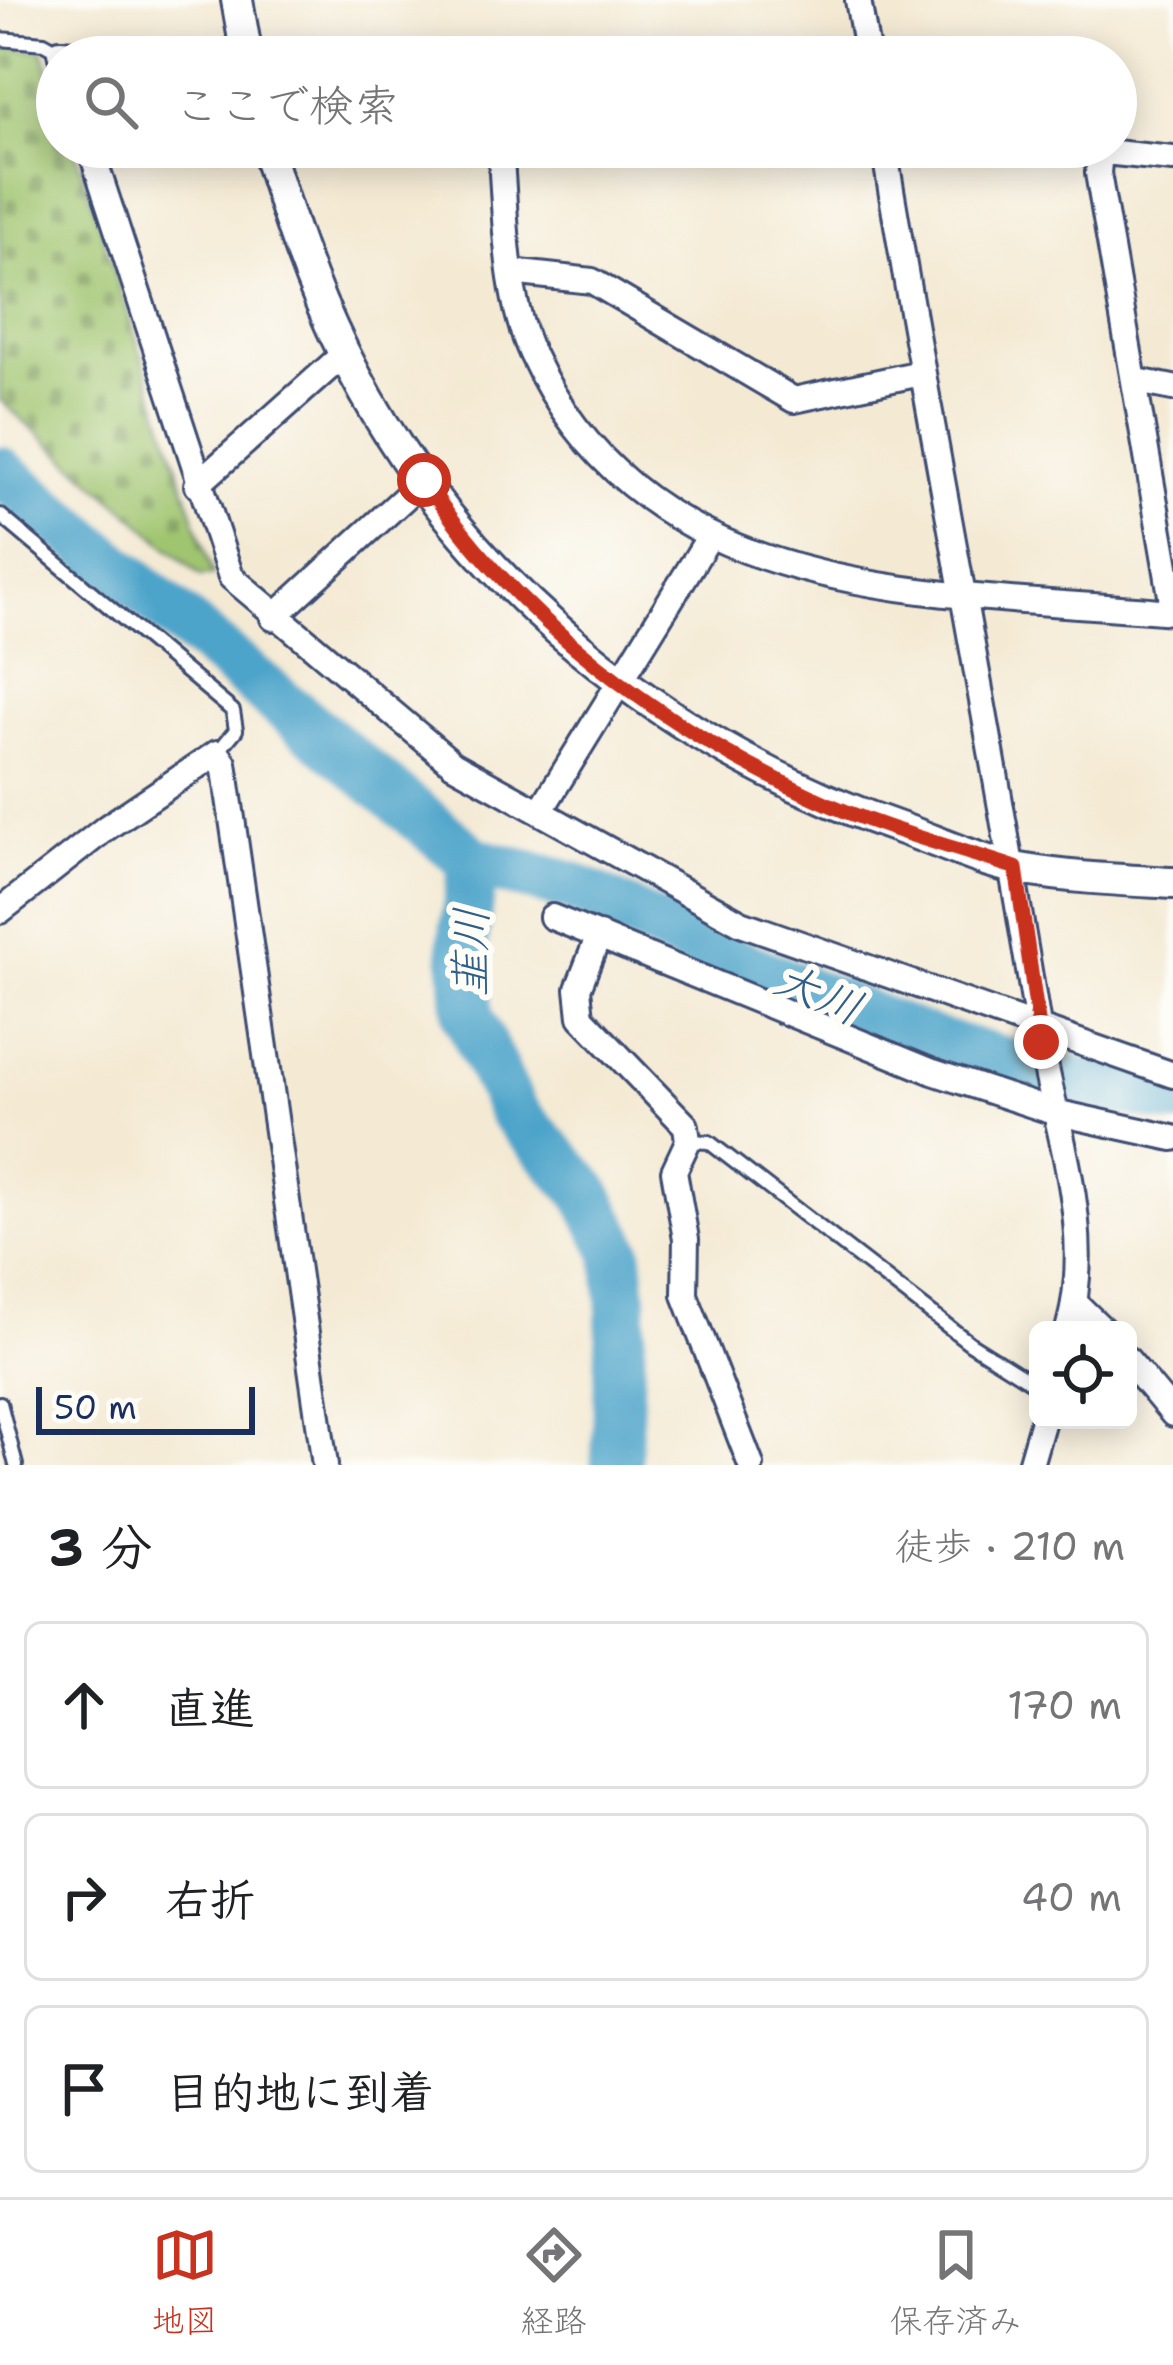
<!DOCTYPE html>
<html lang="ja">
<meta charset="utf-8">
<style>
:root{--surface:#fff;--page:#f2f2f2;--text:#202124;--muted:#757577;--line:#e0e0e0;--accent:#c8321e}
body{margin:0;font-family:"Shantell Sans","Klee One",sans-serif;background:var(--page);color:var(--text)}
.controls{position:absolute;right:36px;bottom:36px;display:grid;overflow:hidden;border-radius:18px;box-shadow:0 6px 30px #0003}
.controls button{width:108px;height:108px;display:grid;place-items:center;padding:0;border:0;border-bottom:3px solid var(--line);background:var(--surface);color:var(--text);font:60px sans-serif}
.scale{position:absolute;left:36px;bottom:30px;width:219px;box-sizing:border-box;padding-left:12px;border:6px solid #1b2f5e;border-top:0;font-size:33px;line-height:42px;white-space:nowrap;color:#1b2f5e;-webkit-text-stroke:9px #fdfcf7;paint-order:stroke}
.stop{position:absolute;width:36px;height:36px;margin:-27px;border:9px solid #c8321e;border-radius:50%;background:#fff}
.stop.end{background:#c8321e;border-color:#fff;box-shadow:0 3px 12px #0008}
.list{margin:0;padding:0;list-style:none}
h2{display:flex;justify-content:space-between;align-items:center;height:156px;margin:0;padding:0 48px;font-size:51px}
h2 small{font-size:39px;font-weight:400;color:var(--muted)}
.list li{display:grid;grid-template-columns:78px 1fr auto;gap:36px;align-items:center;box-sizing:border-box;height:168px;margin:0 24px 24px;padding:0 24px;border:3px solid var(--line);border-radius:18px}
.list b{display:block;font-size:45px;white-space:nowrap}
.list em{font-size:39px;font-style:normal;color:var(--muted)}
.icon{flex:none;width:66px;height:66px;fill:none;stroke:currentColor;stroke-width:2;stroke-linecap:round;stroke-linejoin:round}
.map{position:relative;flex:none;width:1173px;height:1465px;overflow:hidden}
.search{position:absolute;background:var(--surface);box-shadow:0 6px 30px #0003;left:36px;right:36px;top:36px;height:132px;display:flex;align-items:center;gap:30px;box-sizing:border-box;padding:0 42px;border-radius:66px;color:var(--muted);font-size:45px}
.sheet{height:732px;background:var(--surface)}
nav{display:flex;justify-content:space-around;align-items:center;box-sizing:border-box;height:168px;border-top:3px solid var(--line);background:var(--surface);font-size:33px;color:var(--muted)}
nav a{display:grid;justify-items:center;gap:6px}
nav .on{color:var(--accent)}
.map>svg:first-child{display:block}
</style>
<div class="map">
<svg width="1173" height="1465" viewBox="0 0 1173 1465">
<defs>
<pattern id="cemetery-stones" width="16" height="16" patternUnits="userSpaceOnUse" patternTransform="scale(3)"><rect width="16" height="16" fill="#a0c570"/><path d="M2 7V4a2 2 0 0 1 4 0v3zM10 15v-3a2 2 0 0 1 4 0v3z" fill="#82a05f"/></pattern>
</defs>
<rect width="100%" height="100%" fill="#fdfcf7"/>
<filter id="ink" filterUnits="userSpaceOnUse"><feTurbulence type="fractalNoise" baseFrequency=".00833" numOctaves="2"/><feDisplacementMap in="SourceGraphic" scale="24" xChannelSelector="R" yChannelSelector="G"/><feConvolveMatrix kernelMatrix="1 2 1 2 8 2 1 2 1" color-interpolation-filters="sRGB"/></filter>
<filter id="wash" filterUnits="userSpaceOnUse"><feTurbulence type="fractalNoise" baseFrequency=".004" numOctaves="4" result="noise"/><feDisplacementMap in="SourceGraphic" scale="48" xChannelSelector="R" yChannelSelector="G"/><feGaussianBlur stdDeviation="2.7" result="paint"/><feColorMatrix in="noise" values="0 0 0 0 0 0 0 0 0 0 0 0 0 0 0 0 0 1.4 0 .05"/><feComposite in="paint" operator="in"/></filter>
<g filter="url(#wash)">
<rect width="100%" height="100%" fill="#f4ead4"/>
<path fill="url(#cemetery-stones)" stroke="#5e7a67" stroke-width="3" d="M0,47L43,51L57,95V147H74L213,575L201,576L0,400Z"/>
<g fill="none" stroke-linecap="round" stroke-linejoin="round">
<path stroke="#4ea4ca" stroke-width="51" d="M0,472L474,862L572,887L738,964L930,1041L1071,1081L1173,1099
M474,862L463,943L468,1016L513,1112L586,1192L617,1251L622,1301L616,1465"/>
</g>
</g>
<g filter="url(#ink)">
<g fill="none" stroke-linecap="round" stroke-linejoin="round">
<g stroke="#3c4b70" stroke-width="18">
<path id="service" d="M0,39L44,43L60,52
M0,515L233,711L236,730L217,753
M688,1141L709,1142L971,1344L1038,1386
M0,1403L16,1465"/>
</g>
<g stroke="#3c4b70" stroke-width="30">
<path id="minor" d="M858,0L868,57
M61,57L60,52L124,57
M90,147L231,577L453,764L741,923L1173,1075
M500,147C506,213 504,293 532,354C649,607 936,591 1173,612
M884,147C932,441 991,732 1038,1026C1054,1128 1097,1228 1068,1330
M1055,147L1173,159
M1100,152L1098,173L1173,607
M511,272L592,281L794,400L921,373
M1137,381L1173,388
M197,485L344,354
M273,618L424,480
M541,810L708,539
M0,911L106,828L217,753L224,763L325,1465
M552,917L933,1072L1054,1112L1173,1138
M599,935L578,989L581,1017L686,1126L688,1141L674,1171L686,1239L685,1295L751,1465
M1076,1304L1103,1330
M1128,1360L1173,1414
M1030,1465L1043,1420"/>
</g>
<g stroke="#3c4b70" stroke-width="36">
<path id="tertiary" d="M237,0L247,57
M266,147C288,217 310,285 343,351C456,582 668,749 908,831C944,844 982,862 1020,869C1070,878 1122,880 1173,883"/>
</g>
<use href="#service" stroke="#fff" stroke-width="12"/>
<use href="#minor" stroke="#fff" stroke-width="24"/>
<use href="#tertiary" stroke="#fff" stroke-width="30"/>
</g>
</g>
<g fill="none" stroke-linecap="round" stroke-linejoin="round" filter="url(#ink)">
<path stroke="#c8321e" stroke-width="15" d="M424,480C518,621 664,729 817,799C879,828 950,846 1016,868L1041,1042"/>
</g>
<g text-anchor="middle" dominant-baseline="central" stroke-width="12" stroke-linejoin="round" paint-order="stroke">
<g font-size="45" font-style="italic" fill="#2f5e89" stroke="#fdfcf7">
<text transform="translate(470 952) rotate(-89)">韮川</text>
<text transform="translate(819 993) rotate(23)">大川</text>
</g>
</g>
</svg>
<div class="controls">
<button><svg class="icon" aria-label="locate" viewBox="0 0 24 24"><circle cx="12" cy="12" r="6"/><path d="M12 2v4M12 18v4M2 12h4M18 12h4"/></svg></button>
</div>
<div class="scale">50 m</div>
<div class="stop" style="left:424px;top:480px"></div>
<div class="stop end" style="left:1041px;top:1042px"></div>
<div class="search"><svg class="icon" aria-label="search" viewBox="0 0 24 24"><circle cx="10" cy="10" r="6"/><path d="M15 15l6 6"/></svg>ここで検索</div>
</div>
<section class="sheet">
<h2>3 分<small>徒歩 · 210 m</small></h2>
<ul class="list">
<li><svg class="icon" aria-label="ahead" viewBox="0 0 24 24"><path d="M12 20V5M6 11l6-6 6 6"/></svg><div><b>直進</b></div><em>170 m</em></li>
<li><svg class="icon" aria-label="right" viewBox="0 0 24 24"><path d="M7 20v-9h11M14 6l5 5-5 5"/></svg><div><b>右折</b></div><em>40 m</em></li>
<li><svg class="icon" aria-label="arrive" viewBox="0 0 24 24"><path d="M6 21V4h12l-3 4 3 4H6"/></svg><div><b>目的地に到着</b></div></li>
</ul>
</section>
<nav>
<a class="on"><svg class="icon" aria-label="map" viewBox="0 0 24 24"><path d="M3 6l6-2 6 2 6-2v14l-6 2-6-2-6 2zM9 4v14M15 6v14"/></svg>地図</a>
<a><svg class="icon" aria-label="directions" viewBox="0 0 24 24"><path d="M12 3l9 9-9 9-9-9zM9 14v-3h6M13 9l2 2-2 2"/></svg>経路</a>
<a><svg class="icon" aria-label="saved" viewBox="0 0 24 24"><path d="M7 4h10v16l-5-4-5 4z"/></svg>保存済み</a>
</nav>
